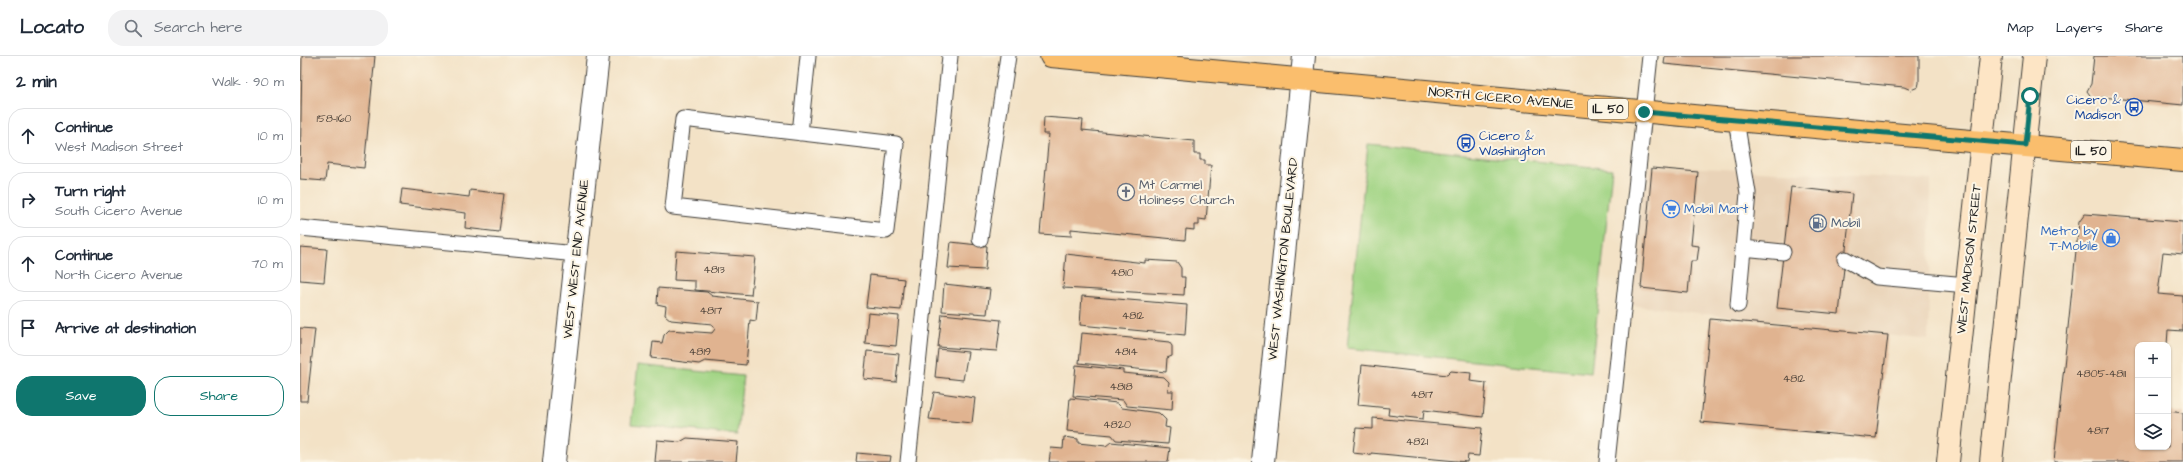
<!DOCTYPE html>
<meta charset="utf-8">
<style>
:root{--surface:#fff;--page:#f2f2f3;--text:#1f2937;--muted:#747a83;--line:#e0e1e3;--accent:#0f766e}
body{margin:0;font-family:"Architects Daughter",sans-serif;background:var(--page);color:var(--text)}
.controls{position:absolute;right:12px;bottom:12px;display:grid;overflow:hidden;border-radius:8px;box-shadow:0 1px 3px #0004}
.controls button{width:36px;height:36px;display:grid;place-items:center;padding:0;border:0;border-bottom:1px solid var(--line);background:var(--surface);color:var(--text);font:20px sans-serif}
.stop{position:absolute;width:12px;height:12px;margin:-9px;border:3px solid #0f766e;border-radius:50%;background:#fff}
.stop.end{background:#0f766e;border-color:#fff;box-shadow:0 1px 4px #0008}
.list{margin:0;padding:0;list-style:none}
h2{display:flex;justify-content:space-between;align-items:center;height:52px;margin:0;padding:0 16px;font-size:17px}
h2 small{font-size:13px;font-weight:400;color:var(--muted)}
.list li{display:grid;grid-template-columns:26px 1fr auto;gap:12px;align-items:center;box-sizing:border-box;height:56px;margin:0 8px 8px;padding:0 8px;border:1px solid var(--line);border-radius:16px}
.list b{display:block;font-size:15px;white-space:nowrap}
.list p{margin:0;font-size:13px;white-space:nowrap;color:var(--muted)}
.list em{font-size:13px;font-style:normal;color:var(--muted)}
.actions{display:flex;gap:8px;padding:12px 16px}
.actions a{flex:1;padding:9px 0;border:1px solid var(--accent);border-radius:16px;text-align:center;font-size:14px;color:var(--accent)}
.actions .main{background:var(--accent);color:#fff}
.icon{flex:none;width:22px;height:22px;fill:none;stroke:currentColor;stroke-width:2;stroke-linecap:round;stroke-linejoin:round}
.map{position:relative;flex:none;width:1883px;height:406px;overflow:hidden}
header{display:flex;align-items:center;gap:24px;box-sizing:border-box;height:56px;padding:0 20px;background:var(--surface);border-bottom:1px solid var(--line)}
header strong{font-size:19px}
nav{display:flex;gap:22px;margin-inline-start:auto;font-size:14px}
.search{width:280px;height:36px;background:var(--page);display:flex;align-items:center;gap:10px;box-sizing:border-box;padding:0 14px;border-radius:16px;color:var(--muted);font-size:15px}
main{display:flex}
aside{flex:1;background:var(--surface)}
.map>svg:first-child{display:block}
</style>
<header>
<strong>Locato</strong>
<div class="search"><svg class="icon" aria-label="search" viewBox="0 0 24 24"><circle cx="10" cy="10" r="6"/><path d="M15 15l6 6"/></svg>Search here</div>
<nav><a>Map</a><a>Layers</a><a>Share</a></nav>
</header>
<main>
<aside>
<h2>2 min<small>Walk · 90 m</small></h2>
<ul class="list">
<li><svg class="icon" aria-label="ahead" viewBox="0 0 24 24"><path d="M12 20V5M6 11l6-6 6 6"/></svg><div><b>Continue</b><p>West Madison Street</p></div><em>10 m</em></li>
<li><svg class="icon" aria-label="right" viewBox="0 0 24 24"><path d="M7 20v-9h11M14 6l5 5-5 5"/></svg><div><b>Turn right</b><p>South Cicero Avenue</p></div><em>10 m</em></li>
<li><svg class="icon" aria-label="ahead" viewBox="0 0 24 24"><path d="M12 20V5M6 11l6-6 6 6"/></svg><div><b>Continue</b><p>North Cicero Avenue</p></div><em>70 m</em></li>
<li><svg class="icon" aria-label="arrive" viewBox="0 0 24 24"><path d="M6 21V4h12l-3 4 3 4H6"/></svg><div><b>Arrive at destination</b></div></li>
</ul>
<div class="actions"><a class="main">Save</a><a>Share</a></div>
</aside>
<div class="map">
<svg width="1883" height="406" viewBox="0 0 1883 406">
<rect width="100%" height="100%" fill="#fcf5e5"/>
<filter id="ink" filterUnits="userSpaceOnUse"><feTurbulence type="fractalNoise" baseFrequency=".025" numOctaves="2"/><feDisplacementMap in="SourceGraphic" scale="8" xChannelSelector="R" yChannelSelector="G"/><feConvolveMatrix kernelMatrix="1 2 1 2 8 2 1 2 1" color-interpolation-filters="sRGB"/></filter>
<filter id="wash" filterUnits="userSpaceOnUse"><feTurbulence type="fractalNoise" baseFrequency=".012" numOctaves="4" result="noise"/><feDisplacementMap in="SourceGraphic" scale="16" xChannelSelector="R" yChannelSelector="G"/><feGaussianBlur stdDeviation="0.9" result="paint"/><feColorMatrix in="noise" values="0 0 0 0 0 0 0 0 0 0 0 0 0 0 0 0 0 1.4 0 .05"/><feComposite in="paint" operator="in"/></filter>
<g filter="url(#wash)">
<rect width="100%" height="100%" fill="#f3e2c6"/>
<path fill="#e9d3b8" d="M1346,109L1631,124L1628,284L1330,249Z"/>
<path fill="#a1d484" stroke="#5e7850" d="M1068,88L1312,113L1291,317L1047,292Z
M338,309L443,320L437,379L331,368Z"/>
<g id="blocks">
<path fill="#e0b390" d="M2,0H75L64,112L27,108L25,125L0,123Z
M1365,0H1619V27L1618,31L1611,34L1604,31L1364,8Z
M1794,0H1883V49L1802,41L1800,43L1792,42L1787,35L1791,28Z
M744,61L783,64L782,74L894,85V98H900V104H905V109H911L906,164L899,163V169H894V174L886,173L885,184L771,173V180L740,178L749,78H743Z
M1352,112L1398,116L1391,189L1399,190L1397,205H1391L1388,237L1341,232Z
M1491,131L1552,138L1539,258L1477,252Z
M102,133L169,141L170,134L204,138L199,176L165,172L166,157L100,149Z
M1785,158L1883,166V198L1863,196L1858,238L1883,240V275L1868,274L1867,289H1838V391H1868V355L1883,357V406H1754L1779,166Z
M651,186L687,190L685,214L648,212Z
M0,191L27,193L24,226L0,224Z
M376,195L455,201L451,239L395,234V225L374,224Z
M766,198L845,207V204L877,206L881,212V221H885L884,239L763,232Z
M570,219L604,223L601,254L566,251Z
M644,228L690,233L687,258L642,255Z
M358,232L407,236L412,240L458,245L456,265L450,264L446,309L405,305L399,308L351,302L353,286L362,287L364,279L369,274L412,277L415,273L412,268L371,264L365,259L366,250L357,248Z
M782,240L887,249L885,279L780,269Z
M568,257L599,260L596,290L565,287Z
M642,258L701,264L697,295L638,291Z
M1410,263L1588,279L1576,382L1401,366Z
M0,272L15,273L7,345H0Z
M782,277L869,286L872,290V300L867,302L866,316L779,307Z
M638,293L668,296L663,324L635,321Z
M567,295L599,298L596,326L564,323Z
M776,309L823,314V317L864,321L869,326L868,335H873L872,354L827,350L823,344L773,340Z
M1062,309L1147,319L1151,315L1171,317L1170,325L1186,327L1183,361L1124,354L1123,363L1088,359L1089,352L1058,349Z
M634,336L675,342L672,367L629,363Z
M770,342L817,347L822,352L859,357L866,364L865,371L870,372L868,388L816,384L812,379L767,375Z
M1073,362L1182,372L1179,400L1168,399L1167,406L1071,397V399L1053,397L1056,372L1073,373Z
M764,381L778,383V387L806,390L811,386L870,392L868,406H749L751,392L763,393Z
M387,382L438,386L436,406H355L357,384L380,386Z
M557,397L591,400L590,406H556Z"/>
</g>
</g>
<g filter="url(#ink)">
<use href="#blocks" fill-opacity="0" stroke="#3c3a36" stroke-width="1"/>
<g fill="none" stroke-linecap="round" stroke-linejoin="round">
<g stroke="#3c3a36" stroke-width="17">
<path id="service" d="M383,63L596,88L586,175L373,151Z
M1436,64L1448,137L1438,249
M500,77L508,0
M0,172L277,198
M680,183L708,0
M1443,192L1483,196
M1545,203L1577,221L1667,229
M608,406L650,0
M1307,406L1350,0"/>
</g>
<g stroke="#3c3a36" stroke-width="24">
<path id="minor" d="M254,406L298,0"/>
</g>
<g stroke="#3c3a36" stroke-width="24">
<path id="tertiary" d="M963,406L1004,0"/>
</g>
<g stroke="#3c3a36" stroke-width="24">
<path id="secondary" d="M1648,406L1691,0
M1691,406L1734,0"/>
</g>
<g stroke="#3c3a36" stroke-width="24">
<path id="primary" d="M751,0L1436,64L1883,104"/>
</g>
<use href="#service" stroke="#fff" stroke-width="15"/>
<use href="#minor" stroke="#fff" stroke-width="22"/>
<use href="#tertiary" stroke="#fff" stroke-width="22"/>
<use href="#secondary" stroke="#fde5c5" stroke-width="22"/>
<use href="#primary" stroke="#fabe6d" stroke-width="22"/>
</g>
</g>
<g fill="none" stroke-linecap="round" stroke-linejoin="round" filter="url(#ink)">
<path stroke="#0f766e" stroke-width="5" d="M1344,56L1725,89L1730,40"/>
</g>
<defs>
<g id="bus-ring" transform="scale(0.9)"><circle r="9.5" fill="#fcf5e5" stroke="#1a4fb4" stroke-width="1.5"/><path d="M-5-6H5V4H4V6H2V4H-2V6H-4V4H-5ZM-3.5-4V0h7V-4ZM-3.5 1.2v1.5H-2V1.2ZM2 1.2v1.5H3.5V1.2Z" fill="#1a4fb4"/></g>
<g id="church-ring" transform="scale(0.9)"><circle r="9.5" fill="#fcf5e5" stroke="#6b7280" stroke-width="1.5"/><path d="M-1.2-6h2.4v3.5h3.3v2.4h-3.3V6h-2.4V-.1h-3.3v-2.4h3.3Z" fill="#6b7280"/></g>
<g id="supermarket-ring" transform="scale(0.9)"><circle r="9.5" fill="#fcf5e5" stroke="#3f7fe0" stroke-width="1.5"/><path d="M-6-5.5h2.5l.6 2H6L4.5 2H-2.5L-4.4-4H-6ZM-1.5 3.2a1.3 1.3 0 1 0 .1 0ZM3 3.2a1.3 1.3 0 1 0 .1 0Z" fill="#3f7fe0"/></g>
<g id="fuel-ring" transform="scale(0.9)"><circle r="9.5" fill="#fcf5e5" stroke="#5c6f8a" stroke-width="1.5"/><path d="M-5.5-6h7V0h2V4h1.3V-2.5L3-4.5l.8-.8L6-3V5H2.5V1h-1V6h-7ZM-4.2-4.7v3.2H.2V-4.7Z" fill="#5c6f8a"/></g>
<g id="shop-ring" transform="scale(0.9)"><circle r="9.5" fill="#fcf5e5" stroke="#3f7fe0" stroke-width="1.5"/><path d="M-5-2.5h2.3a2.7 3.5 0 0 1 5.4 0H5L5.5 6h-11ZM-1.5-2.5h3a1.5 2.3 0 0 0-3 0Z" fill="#3f7fe0"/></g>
</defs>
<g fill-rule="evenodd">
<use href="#bus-ring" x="1834" y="51"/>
<use href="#bus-ring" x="1166" y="87"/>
<use href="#church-ring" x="826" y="136"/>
<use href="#supermarket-ring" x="1371" y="153"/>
<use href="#fuel-ring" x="1518" y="167"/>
<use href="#shop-ring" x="1811" y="182"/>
</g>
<g text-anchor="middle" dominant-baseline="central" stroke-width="4" stroke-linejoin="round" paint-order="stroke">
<g font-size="11" fill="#4d4239">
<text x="34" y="62">158-160</text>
<text x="414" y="213">4813</text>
<text x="822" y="216">4810</text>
<text x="411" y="254">4817</text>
<text x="833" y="259">4812</text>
<text x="400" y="295">4819</text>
<text x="826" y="295">4814</text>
<text x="1801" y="317">4805-4811</text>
<text x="1494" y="322">4812</text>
<text x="821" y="330">4818</text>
<text x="1122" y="338">4817</text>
<text x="817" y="368">4820</text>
<text x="1798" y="374">4817</text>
<text x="1117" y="385">4821</text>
</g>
<g fill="#fcf5e5" stroke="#5f5d58" stroke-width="1">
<rect x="1288" y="43" width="40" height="20" rx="3"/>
<rect x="1771" y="85" width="40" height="20" rx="3"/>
</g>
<g font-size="12" font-weight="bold" fill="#1c1c1c">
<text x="1308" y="53">IL 50</text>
<text x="1791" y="95">IL 50</text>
</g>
<g font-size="13" fill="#1c1c1c" stroke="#fcf5e5">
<text transform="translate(1201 42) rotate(5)">NORTH CICERO AVENUE</text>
<text transform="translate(276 203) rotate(-84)">WEST WEST END AVENUE</text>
<text transform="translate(983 203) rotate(-84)">WEST WASHINGTON BOULEVARD</text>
<text transform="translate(1669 203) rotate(-84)">WEST MADISON STREET</text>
</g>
<g font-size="13" fill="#164399" stroke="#fcf5e5" text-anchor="end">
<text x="1821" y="44">Cicero &amp;<tspan x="1821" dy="15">Madison</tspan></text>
<text x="1179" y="80" text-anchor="start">Cicero &amp;<tspan x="1179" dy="15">Washington</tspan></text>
</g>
<g font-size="13" fill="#5b616d" stroke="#fcf5e5" text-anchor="start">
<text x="839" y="129">Mt Carmel<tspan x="839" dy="15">Holiness Church</tspan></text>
</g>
<g font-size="13" fill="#366cbe" stroke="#fcf5e5" text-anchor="start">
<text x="1384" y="153">Mobil Mart</text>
<text x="1798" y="175" text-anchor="end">Metro by<tspan x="1798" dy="15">T-Mobile</tspan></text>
</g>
<g font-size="13" fill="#4e5e75" stroke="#fcf5e5" text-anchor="start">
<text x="1531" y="167">Mobil</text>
</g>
</g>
</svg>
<div class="controls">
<button>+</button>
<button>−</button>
<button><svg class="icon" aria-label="layers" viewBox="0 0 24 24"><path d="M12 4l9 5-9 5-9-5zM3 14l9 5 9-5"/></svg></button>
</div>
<div class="stop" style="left:1730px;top:40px"></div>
<div class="stop end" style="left:1344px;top:56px"></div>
</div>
</main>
